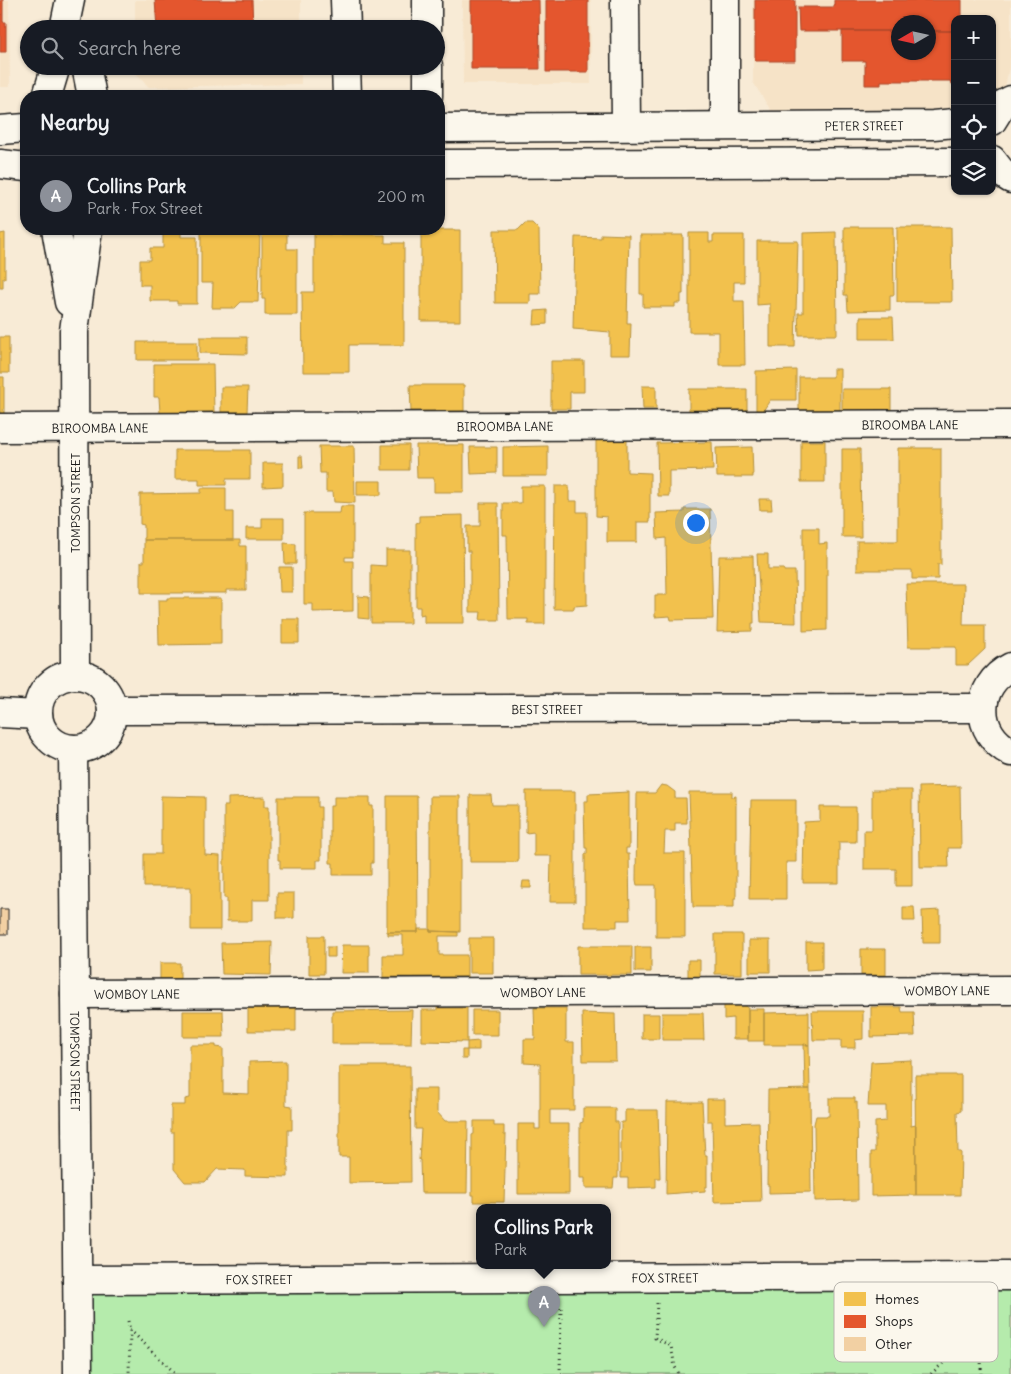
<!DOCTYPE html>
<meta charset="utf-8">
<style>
:root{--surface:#171b24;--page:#20242c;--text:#f1f3f6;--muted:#9ea1a6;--line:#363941;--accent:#8c9099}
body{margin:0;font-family:Delius,sans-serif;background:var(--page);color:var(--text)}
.controls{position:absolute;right:15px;top:15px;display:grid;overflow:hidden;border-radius:10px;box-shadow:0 1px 4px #0004}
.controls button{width:45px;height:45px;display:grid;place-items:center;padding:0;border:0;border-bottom:1px solid var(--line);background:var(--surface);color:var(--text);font:25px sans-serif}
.compass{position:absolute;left:891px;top:15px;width:45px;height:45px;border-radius:50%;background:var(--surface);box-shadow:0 1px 4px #0004;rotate:261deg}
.you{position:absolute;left:695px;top:522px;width:18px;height:18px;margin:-12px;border:4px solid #fff;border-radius:50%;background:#1a73e8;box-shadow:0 0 0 8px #1a73e833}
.badge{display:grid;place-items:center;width:32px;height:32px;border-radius:50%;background:var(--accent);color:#fff;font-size:16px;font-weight:700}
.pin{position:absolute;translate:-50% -41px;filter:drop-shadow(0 1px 2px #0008)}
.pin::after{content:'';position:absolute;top:26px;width:18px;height:15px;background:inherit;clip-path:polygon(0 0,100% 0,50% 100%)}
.popup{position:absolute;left:476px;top:1204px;width:135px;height:65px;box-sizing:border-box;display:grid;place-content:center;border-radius:10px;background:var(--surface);filter:drop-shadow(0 1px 4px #0005);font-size:16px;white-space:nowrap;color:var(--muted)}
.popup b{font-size:19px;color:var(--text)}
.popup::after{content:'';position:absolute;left:50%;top:100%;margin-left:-10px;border:10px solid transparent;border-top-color:var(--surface)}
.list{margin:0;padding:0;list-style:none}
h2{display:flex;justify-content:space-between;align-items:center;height:65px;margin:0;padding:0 20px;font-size:21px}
h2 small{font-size:16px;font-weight:400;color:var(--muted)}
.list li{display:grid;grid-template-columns:32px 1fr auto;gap:15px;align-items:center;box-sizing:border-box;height:80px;padding:0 20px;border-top:1px solid var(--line)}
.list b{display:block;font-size:19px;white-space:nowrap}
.list p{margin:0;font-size:16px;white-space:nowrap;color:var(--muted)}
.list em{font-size:16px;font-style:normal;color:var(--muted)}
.icon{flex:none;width:28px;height:28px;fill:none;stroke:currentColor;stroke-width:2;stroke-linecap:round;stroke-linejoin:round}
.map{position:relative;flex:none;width:1011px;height:1374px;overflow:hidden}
.search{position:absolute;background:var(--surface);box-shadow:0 1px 4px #0004;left:20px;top:20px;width:425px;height:55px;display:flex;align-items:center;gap:12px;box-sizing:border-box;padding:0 18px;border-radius:28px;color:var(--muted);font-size:19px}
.panel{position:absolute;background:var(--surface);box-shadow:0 1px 4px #0004;left:20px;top:90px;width:425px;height:145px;border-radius:20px}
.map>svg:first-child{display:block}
</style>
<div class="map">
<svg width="1011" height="1374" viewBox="0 0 1011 1374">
<rect width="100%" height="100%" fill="#f8ebd6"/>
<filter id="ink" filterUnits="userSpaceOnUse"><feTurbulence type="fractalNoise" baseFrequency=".02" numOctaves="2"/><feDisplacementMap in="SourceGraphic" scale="10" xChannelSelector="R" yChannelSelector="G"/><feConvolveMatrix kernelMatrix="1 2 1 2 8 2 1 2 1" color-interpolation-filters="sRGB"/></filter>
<g filter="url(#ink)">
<path fill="#f6e3c7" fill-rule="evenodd" d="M0,0H9L10,87H0Z
M135,0H301V29H135Z
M462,0H591V84H463Z
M753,0H1011V58L1005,87L992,106V19H955V117L773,114L753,82ZM898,22H928V52H898Z
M136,66H301V84L149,87L136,74Z"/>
<path fill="#b5ebac" stroke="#688464" d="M1011,1276V1374H78L77,1280Z"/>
<path fill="#f2c14e" stroke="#b2903f" d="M525,223H532L539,230L540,294H530V303H495L494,230H518Z
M844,227H893L894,295H890V310L848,311L847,295H844Z
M897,227H951L952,302H897Z
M421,230H460V321H421Z
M163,231H181V237H197V304H177V301H150V285H140V260H150V248H163Z
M201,232H260L258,302H241L235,308H212L213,283H201Z
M262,232H287V249H297V315H265V299H262Z
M836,232L837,335H799L798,313H803V233Z
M5,233V278H3V288H0V234Z
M689,233H709V242H713V235H744V282H734V301H744L745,365H719V332H689Z
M314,234L385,235V243H404V345H349V372H303L302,292H314Z
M601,234L629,235L627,323H631L630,355H610V332L573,329L575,237L601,238Z
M640,235H683V294H681V303H675V307H643V294H640Z
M757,241H798L795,347H770V304L757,305Z
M547,310V324L534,325L535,311Z
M860,317H893L894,339H860Z
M0,337H9V373H0Z
M200,337H247V354L200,353Z
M137,342H197V360H137Z
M551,361H584V392H570V409H551Z
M154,364H213L214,412L160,413L159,397H154Z
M833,369H840V412H799V377H833Z
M796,370V400H770L763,411H756V371Z
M0,377H4V417H0Z
M410,385H464V411H411Z
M642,386H656V409H643Z
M221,387H248L247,412H221Z
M689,389H747V415H689Z
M842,389H891V411L842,412Z
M596,440H627V472L650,473V522H637V542H607V517L596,516Z
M801,441H825V482H801Z
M712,442L713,470L669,471V496H658L657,443Z
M382,445H409V470H382Z
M416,445H464V492H434V478H417Z
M319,446H354L355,503L334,502L333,492H326V473H320Z
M548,446V476H503V447Z
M470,447H497V473L471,474Z
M752,447L753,477H717L716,448Z
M898,448H941V565L938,564V579H912V570H857V541H898Z
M842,449H860L861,537H842Z
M175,450H250V479H226V485H199V479H175Z
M299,456H302L303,468H299Z
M263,463H283V486L263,487Z
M357,481H381V495H357Z
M521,486H545V624H528V619H508L507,535H503V503H521Z
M555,486H569V501H577V512H587V605L574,606V609H554Z
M201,488H226V512H233V540H144V525L140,524V494L201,493Z
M759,499H771L772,510H760Z
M480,503H498L499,620H480L481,612H470V551H467V526H480Z
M341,506H353V557H345V561H353V611L313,612V604H304V513H340Z
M684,509H710L713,619L671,620L670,616L655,617V595H667L666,538L657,539L656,513L684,512Z
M463,515L464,623H424V614L420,615V607H416V523L419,522V516Z
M262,518H284V539H246V528H262Z
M803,528H819V544L827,543V630L803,631Z
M144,540H240V546H246V590H226V593H141V562H144Z
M284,543L296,544V564H285Z
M386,550H410V623H371V565L386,566Z
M757,554H768V569H784V571H795L796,623L761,622Z
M719,556H753L754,623H752V631L717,632Z
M279,567H292V592H280Z
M906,584H964L963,625H985V649L968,665H956V647H908Z
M358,596L369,597V619L358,618Z
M167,598H221V644L159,645L158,600H167Z
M282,619H299V643H282Z
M661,785L667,786L675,792V798H686L687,823H675V831H665L664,853H685V937H656V885H637L636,880L637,793H655Z
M960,786L961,848H948L949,867H920L919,787Z
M872,790H912V886H896V869H864V830H872Z
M526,791H575V902H550L551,856H534V832L526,833Z
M629,792V848H626V854H629L630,920H617V927H585V854H587V848H585L584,801H588V794Z
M689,792H732V797L736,796V898H734V907H693Z
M470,795H491L492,805H518V862H470Z
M161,796L205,797V855L220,856V930H191V887H144V854H161Z
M387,796H417L418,932H387Z
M430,796H460V932L430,931Z
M265,797V806H269V900H252V921H227V898H224V806H228V798Z
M278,797H318V807H321V860H317V868H280V860H278Z
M334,797H370V806H373V863H371V875H333V863H330V806H334Z
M751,800H796V862H786V899H749Z
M820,807H856V842H839V883H803L804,822L820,821Z
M523,881H531V888H522Z
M277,893H294V918H277Z
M903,907H914L915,921H903Z
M940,910V943H923L922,911Z
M418,929H430V931L458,932V936H439V955H467V977H383V955H403V935H388V932H418Z
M715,934H742V974H715Z
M309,936H324V974H309Z
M469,938H493V973H469Z
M749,940H770V972H749Z
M272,942L271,975L222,974L221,943Z
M806,942H822V969L806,970Z
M342,945H369V973H341Z
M578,946H632V975H578Z
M327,947H335V957H327Z
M635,947H651V972H635Z
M861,949H886V975H861Z
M688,960H700V978H688Z
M160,963H180V980H160Z
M724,1005H745L748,1009V1039H733V1018L724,1019Z
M248,1007H296V1031H248Z
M871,1007H901L902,1012H914L915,1036L871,1037Z
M437,1008H467V1042L422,1041V1010H437Z
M534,1008H566V1042H574V1110H550V1124H569V1194H518V1124H535V1129H540V1064L524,1063V1039H535Z
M748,1009H764V1041H748Z
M412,1010L411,1044H332V1011Z
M472,1010H498V1035H472Z
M183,1011H223L224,1037H183Z
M812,1011H863V1039L855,1040V1048H841V1040H813Z
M809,1012V1045H764V1013Z
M582,1013L615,1014L616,1061H583Z
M662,1013H703L704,1040H662Z
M642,1014H659V1039H642Z
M479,1041V1050H467V1042Z
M804,1044L809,1045L810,1089H805Z
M190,1045H216V1047L223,1048V1093L249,1094V1062L286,1061V1105L292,1106V1130H288V1177L245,1176V1170L217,1169L205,1182H185L174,1169V1132H171V1105H185V1099L190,1098Z
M462,1050H467V1059H462Z
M911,1060V1126L916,1125V1195L871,1196V1152H875V1122L886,1121V1106H868L871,1062Z
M339,1066H410L411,1182L349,1183V1157H339Z
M915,1075H961V1111L957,1112L958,1152H961L960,1195H916Z
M415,1089H437V1112L445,1121H468L467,1193H421L420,1160H419L421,1129H415Z
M810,1089L811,1192L769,1193V1185H767L768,1090Z
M829,1098H855V1103L857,1102L858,1200L815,1201L814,1124L816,1116H829Z
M707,1099H725V1123L759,1122L761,1201L714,1202L712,1121H707Z
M667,1102H702L705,1155H707V1187H705V1191L666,1194Z
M583,1108H615V1122H618V1178H614L613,1188H585V1178H580V1123L583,1122Z
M625,1110H658L660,1178H656V1187L628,1188V1178H621V1122H625Z
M474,1121H494V1126H504V1135H506L504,1202H474V1195H472V1135L474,1134Z"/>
<path fill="#e4572e" stroke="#a84529" d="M0,0H3V22H6V52H0Z
M155,0H252L253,29H157Z
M471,0H539L540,69H471Z
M546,0H588V72H546Z
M755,0H795V61H755Z
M834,0H962V19H955V31H928V22H898V31H799L798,7H834Z
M842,31H898V52H928V31H955V83L953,85L950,81H881V85H865V61H842Z"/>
<path fill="#f2d0a3" stroke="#1c1c1c" d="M0,909H8V934H0Z"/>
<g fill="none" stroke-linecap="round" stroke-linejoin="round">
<g stroke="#1c1c1c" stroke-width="31">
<g id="minor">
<path d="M345,0L346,29"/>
<path d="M427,0V29"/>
<path d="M625,0L626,126"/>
<path d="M64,29L70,0"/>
<path d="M86,66L92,96"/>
<path d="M346,66L347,96"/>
<path d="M428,66V96"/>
<path d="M47,96L56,66"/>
<path d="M992,121L1002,105L1011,100"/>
<path d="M725,125V0"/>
<path id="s1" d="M439,128L933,125L955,123"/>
<path d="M0,130L26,128"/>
<path d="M992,160L1003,174L1011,179"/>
<path d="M0,164L26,167"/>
<path d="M439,164L955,162"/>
<path d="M56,229L69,302"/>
<path id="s2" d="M0,428L1011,424"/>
<path d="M1011,667C974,685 974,734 1011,752"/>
<path d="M75,675L74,331L88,229"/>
<circle cx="75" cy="712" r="37"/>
<path id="s3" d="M112,710L982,708"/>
<path d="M0,713L38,715"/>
<path id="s4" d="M73,749L78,1374"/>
<path id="s5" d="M75,994L1011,990"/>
<path id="s6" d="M77,1280L1011,1276"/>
</g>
</g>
<path stroke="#1c1c1c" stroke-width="3" stroke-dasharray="1 4" stroke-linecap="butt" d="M657,1303L655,1338L671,1346L675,1367L679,1374
M128,1321L130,1330L129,1374
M130,1330L176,1374
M560,1374L561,1306
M931,1374L981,1329
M981,1374L982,1317"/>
<use href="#minor" stroke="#fbf7ec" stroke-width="28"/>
</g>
</g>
<g text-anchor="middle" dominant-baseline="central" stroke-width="5" stroke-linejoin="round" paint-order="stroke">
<g font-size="12" fill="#1c1c1c" stroke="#fbf7ec">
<text stroke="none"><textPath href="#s1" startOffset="425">PETER STREET</textPath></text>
<text stroke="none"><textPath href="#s2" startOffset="910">BIROOMBA LANE</textPath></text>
<text stroke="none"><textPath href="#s2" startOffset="505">BIROOMBA LANE</textPath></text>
<text stroke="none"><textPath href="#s2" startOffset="100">BIROOMBA LANE</textPath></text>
<text transform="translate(75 503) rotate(-90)">TOMPSON STREET</text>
<text stroke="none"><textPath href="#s3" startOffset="435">BEST STREET</textPath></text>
<text stroke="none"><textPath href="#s5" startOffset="872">WOMBOY LANE</textPath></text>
<text stroke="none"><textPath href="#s5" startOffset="468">WOMBOY LANE</textPath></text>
<text stroke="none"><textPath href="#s5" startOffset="62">WOMBOY LANE</textPath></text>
<text stroke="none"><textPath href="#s4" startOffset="312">TOMPSON STREET</textPath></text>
<text stroke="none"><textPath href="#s6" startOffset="588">FOX STREET</textPath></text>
<text stroke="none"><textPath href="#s6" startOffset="182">FOX STREET</textPath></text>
</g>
</g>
<rect x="834" y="1282" width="164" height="80" rx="8" fill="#fbf7ec" stroke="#b8b5ae" stroke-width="1"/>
<rect x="844" y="1292" width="22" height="14" fill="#f2c14e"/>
<rect x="844" y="1315" width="22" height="13" fill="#e4572e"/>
<rect x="844" y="1337" width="22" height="14" fill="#f2d0a3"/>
<g font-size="14" fill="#1c1c1c">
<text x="875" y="1304">Homes</text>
<text x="875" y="1326">Shops</text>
<text x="875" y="1349">Other</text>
</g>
</svg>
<div class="controls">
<button>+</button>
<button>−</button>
<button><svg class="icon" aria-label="locate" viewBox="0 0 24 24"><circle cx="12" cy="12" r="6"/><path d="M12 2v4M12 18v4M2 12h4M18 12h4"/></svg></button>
<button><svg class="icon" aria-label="layers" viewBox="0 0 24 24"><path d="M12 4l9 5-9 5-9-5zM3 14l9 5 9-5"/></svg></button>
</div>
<svg class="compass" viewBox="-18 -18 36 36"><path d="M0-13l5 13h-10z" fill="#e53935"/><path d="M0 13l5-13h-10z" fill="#9ea1a6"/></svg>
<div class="you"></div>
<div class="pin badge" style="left:544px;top:1327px">A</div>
<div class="popup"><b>Collins Park</b>Park</div>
<div class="search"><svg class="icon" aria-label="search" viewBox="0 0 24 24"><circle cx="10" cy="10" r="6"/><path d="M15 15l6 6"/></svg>Search here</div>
<section class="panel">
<h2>Nearby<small></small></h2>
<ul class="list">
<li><span class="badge">A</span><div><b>Collins Park</b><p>Park · Fox Street</p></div><em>200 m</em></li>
</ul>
</section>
</div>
